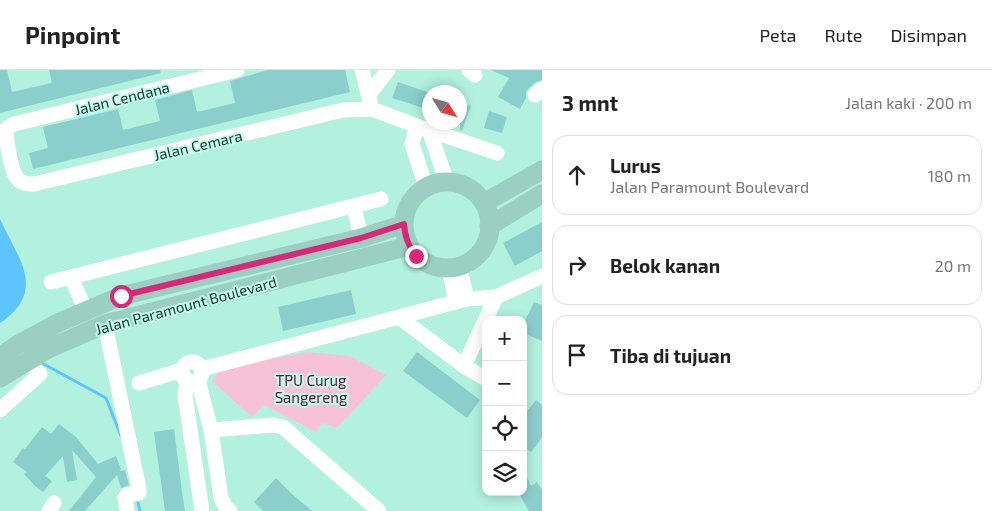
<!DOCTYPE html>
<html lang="id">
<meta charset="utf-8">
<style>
:root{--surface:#fff;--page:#f6f6f6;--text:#222;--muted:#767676;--line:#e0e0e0}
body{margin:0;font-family:"Exo 2",sans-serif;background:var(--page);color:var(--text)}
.controls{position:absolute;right:15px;bottom:15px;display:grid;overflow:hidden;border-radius:10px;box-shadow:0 2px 12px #0003}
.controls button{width:45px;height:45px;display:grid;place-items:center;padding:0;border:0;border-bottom:1px solid var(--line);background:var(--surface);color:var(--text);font:25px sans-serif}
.compass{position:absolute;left:422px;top:15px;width:45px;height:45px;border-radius:50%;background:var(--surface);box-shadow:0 2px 12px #0003;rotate:127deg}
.stop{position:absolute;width:15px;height:15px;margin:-11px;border:4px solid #db2777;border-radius:50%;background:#fff}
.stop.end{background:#db2777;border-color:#fff;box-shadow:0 1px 5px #0008}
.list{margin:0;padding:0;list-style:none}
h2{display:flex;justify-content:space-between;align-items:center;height:65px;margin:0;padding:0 20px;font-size:21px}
h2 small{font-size:16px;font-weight:400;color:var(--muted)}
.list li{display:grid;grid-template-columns:32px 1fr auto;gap:15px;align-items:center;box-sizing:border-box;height:80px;margin:0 10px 10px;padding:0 10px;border:1px solid var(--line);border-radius:15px}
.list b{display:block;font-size:19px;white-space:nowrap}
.list p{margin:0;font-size:16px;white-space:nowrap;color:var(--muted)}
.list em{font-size:16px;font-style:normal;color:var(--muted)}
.icon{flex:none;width:28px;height:28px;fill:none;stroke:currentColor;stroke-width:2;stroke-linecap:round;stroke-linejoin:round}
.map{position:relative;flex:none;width:542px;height:441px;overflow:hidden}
header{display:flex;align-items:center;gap:30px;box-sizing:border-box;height:70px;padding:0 25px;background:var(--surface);border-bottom:1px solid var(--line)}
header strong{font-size:24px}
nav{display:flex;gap:28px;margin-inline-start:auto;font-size:18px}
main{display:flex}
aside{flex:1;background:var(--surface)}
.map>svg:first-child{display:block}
</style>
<header>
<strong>Pinpoint</strong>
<nav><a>Peta</a><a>Rute</a><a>Disimpan</a></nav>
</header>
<main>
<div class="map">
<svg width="542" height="441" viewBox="0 0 542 441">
<rect width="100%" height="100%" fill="#b2f1de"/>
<path fill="#f8c2d6" d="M308,282L350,286L386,305L337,358L322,353L316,362L264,335L252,347L212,311L222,298Z"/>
<path fill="#5ec5fc" d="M0,149C18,189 48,220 0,253Z"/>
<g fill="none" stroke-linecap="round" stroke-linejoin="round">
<path stroke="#5ec5fc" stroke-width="3" d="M40,292L106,328L121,366
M138,433L140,441"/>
</g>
<path fill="#8bcfcd" d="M0,0H7L12,22L52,13L49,0H160L161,3L0,43Z
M268,0H345L350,22L33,99L29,83L48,78L43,57L118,39L123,60L160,51L155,30L192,20L197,42L235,33L230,11Z
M491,0H542V10L536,12L529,18L526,22V28L520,39L498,27L509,8Z
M398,12L430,23V40L392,28Z
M460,32L471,36L462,61L460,60Z
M489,41L507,47L502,63L484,58Z
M542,152V181L515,196L503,173Z
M351,220L356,244L283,261L278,237Z
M534,232L542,235V271L523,263V255Z
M417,282L480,330L467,348L403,301Z
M536,330L542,335V368L531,382L523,376V346Z
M59,354L76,367L98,394L116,386L121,399L120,401L125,400L129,415L121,418L117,405L85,441H69L96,407L72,380L77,410L67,412L63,386L45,406L52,411L43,422L35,416L24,404L27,402L13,392L23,378L25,379L42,357L51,364Z
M174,359L182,422L185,441H165L154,362Z
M523,398L531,416L537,412L542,420V441H529L518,422H523Z
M276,408L291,423L312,441H263L254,432Z"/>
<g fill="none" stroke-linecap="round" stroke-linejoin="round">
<path stroke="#fff" stroke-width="15" d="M237,0L14,54L7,58C5,67 11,101 17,108C22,114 27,114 34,114L343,40L372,39L417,56L497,83
M362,0L372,39
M469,0L475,5
M369,24L388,0
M535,25L542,19
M417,56L412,74L426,117
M429,60L447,112
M354,136L361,168
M459,196L467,229
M449,198L456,232
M71,207L86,241
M51,212L381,129
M399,247L464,296L486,309
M105,254L139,419V423L127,425L125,428L127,441
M182 302a10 10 0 1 1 20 0a10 10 0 1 1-20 0Z
M464,296L496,227
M202,299L467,229L496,227L542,206
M187,310L185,325L202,441
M198,310L211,360L221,428L226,438L230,441
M139,313L182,300
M0,340L40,304L28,291
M211,360L273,355L283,357L379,441
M49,441L54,433"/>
<path stroke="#9bcfc1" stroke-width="19" d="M404 155a43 43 0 1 1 86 0a43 43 0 1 1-86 0Z
M484,133L542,100
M489,156L542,124
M0,287L17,275L60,252L121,226L361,168L404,154
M0,308L48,279L105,254L409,176"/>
</g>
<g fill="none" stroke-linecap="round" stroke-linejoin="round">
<path stroke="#db2777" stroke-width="6" d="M121,226L361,168L404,154C405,167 408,175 416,186"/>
</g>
<g text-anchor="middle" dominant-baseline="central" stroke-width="4" stroke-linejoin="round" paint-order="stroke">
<g font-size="15" fill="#1b342d" stroke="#bffeeb">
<text transform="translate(122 28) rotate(-14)">Jalan Cendana</text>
<text transform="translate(198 75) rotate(-13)">Jalan Cemara</text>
<text transform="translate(186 235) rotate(-15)">Jalan Paramount Boulevard</text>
</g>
<g font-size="15" fill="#64103c" stroke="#bffeeb">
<text x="311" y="310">TPU Curug<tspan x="311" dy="17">Sangereng</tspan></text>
</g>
</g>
</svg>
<div class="controls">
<button>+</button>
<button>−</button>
<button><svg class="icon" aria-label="locate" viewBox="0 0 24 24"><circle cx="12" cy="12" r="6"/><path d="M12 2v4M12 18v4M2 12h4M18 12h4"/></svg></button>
<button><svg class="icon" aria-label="layers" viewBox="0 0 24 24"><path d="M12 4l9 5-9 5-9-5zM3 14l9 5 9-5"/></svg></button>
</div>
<svg class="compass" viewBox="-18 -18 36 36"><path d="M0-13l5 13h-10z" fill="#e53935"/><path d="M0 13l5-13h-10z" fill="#767676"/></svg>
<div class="stop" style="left:121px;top:226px"></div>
<div class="stop end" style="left:416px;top:186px"></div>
</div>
<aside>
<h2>3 mnt<small>Jalan kaki · 200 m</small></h2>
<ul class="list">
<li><svg class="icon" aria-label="ahead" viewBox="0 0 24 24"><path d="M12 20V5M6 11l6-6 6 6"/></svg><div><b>Lurus</b><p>Jalan Paramount Boulevard</p></div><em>180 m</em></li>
<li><svg class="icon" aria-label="right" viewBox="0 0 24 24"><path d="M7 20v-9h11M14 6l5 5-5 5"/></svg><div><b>Belok kanan</b></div><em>20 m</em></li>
<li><svg class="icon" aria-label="arrive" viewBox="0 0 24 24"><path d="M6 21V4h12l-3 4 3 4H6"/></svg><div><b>Tiba di tujuan</b></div></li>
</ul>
</aside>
</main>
